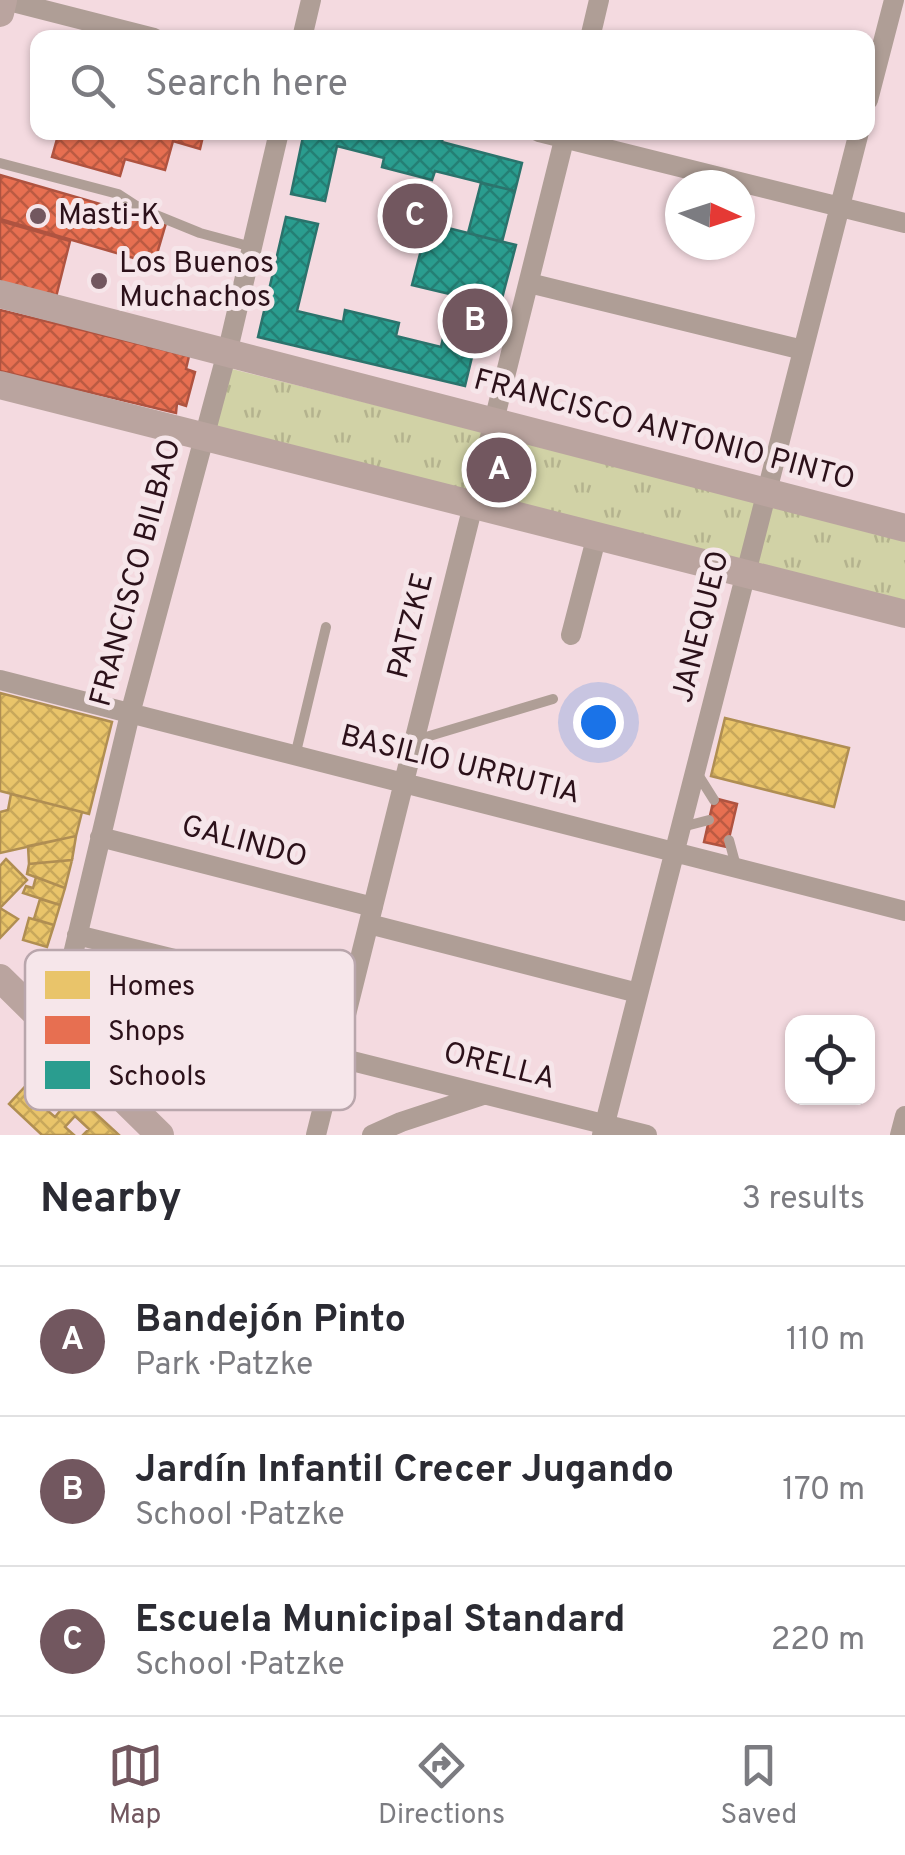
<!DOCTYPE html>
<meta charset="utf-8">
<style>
:root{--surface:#fff;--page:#f2f2f3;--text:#2b2b33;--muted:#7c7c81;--line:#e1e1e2;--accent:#72575f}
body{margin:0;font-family:Overpass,sans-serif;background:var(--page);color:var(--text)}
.controls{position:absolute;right:30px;bottom:30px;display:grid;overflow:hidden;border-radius:20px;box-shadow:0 2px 8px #0004}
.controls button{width:90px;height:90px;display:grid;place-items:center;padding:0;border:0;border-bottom:2px solid var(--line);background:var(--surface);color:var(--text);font:50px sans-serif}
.compass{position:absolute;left:665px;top:170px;width:90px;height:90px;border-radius:50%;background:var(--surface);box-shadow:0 2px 8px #0004;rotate:93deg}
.you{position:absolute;left:598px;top:722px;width:35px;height:35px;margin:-25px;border:8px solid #fff;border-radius:50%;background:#1a73e8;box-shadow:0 0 0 15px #1a73e833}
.badge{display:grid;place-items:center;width:65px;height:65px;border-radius:50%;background:var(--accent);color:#fff;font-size:32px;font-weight:700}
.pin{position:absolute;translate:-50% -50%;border:5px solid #fff;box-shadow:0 2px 10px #0006}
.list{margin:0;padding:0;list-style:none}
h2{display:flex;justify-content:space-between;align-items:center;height:130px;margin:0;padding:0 40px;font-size:42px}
h2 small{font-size:32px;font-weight:400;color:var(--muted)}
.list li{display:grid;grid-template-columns:65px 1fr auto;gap:30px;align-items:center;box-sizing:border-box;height:150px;padding:0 40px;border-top:2px solid var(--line)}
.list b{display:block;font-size:38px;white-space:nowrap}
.list p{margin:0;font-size:32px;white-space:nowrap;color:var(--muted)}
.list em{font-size:32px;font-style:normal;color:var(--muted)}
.icon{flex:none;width:55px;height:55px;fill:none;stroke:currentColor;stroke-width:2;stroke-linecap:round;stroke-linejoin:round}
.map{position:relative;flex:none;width:905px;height:1135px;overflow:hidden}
.search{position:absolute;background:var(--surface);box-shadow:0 2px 8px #0004;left:30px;right:30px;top:30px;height:110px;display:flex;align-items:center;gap:25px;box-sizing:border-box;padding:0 35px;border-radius:20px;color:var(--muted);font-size:38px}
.sheet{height:580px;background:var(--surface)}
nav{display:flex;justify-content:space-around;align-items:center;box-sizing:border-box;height:140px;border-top:2px solid var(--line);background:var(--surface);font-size:28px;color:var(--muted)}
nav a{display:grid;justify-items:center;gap:5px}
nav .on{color:var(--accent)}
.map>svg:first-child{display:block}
</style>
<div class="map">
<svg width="905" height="1135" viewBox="0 0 905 1135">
<defs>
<pattern id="grass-tufts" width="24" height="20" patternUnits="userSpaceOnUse" patternTransform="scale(2.5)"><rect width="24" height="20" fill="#d1d2a6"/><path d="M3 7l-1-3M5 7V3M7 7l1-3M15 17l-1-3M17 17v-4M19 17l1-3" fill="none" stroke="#b4b38e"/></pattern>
<pattern id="homes-cross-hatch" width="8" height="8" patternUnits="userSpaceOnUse" patternTransform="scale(2.5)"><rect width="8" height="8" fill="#e9c46a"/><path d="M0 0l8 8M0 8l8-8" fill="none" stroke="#c8a75b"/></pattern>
<pattern id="shops-cross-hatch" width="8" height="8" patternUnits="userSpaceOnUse" patternTransform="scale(2.5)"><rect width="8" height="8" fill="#e76f51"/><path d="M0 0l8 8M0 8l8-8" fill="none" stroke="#bb5a42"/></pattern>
<pattern id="schools-cross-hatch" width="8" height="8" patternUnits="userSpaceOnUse" patternTransform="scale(2.5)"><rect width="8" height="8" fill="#2a9d8f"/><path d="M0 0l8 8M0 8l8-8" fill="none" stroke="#247f74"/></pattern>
</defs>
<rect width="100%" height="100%" fill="#f4dae0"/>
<path fill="url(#grass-tufts)" d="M228,368L905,538V605L211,430Z"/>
<path fill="url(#homes-cross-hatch)" stroke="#b08e52" stroke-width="2.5" fill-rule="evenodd" d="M0,693L112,722L89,814L0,791Z
M725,718L849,748L834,807L711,776Z
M11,794L82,812L76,836L0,853V812L8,810Z
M76,836L72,860L29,864L28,846Z
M6,859L27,880L0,908V866Z
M72,860L65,888L27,874L29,864Z
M36,877L65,888L60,905L23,893L26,886L33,888Z
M40,899L60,905L54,925L34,919Z
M0,908L18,919L0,938Z
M29,918L54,925L47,947L23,940Z
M44,1066L119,1135H83L89,1129L75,1116L65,1127L74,1135H42L9,1104ZM50,1094L64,1106L55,1117L41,1105Z"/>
<path fill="url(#shops-cross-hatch)" stroke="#af5340" stroke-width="2.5" d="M59,132H204L200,149L173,141L165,170L125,159L120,176L52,157Z
M0,175L166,223L154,264L0,219Z
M0,221L70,241L56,297L0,282Z
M0,310L189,356L186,369L195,372L186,406L177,403L176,413L0,371Z
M714,798L737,804L727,847L704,842Z"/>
<path fill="url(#schools-cross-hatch)" stroke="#2b736c" stroke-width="2.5" d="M304,132H425L443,137L442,142L522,163L515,191L435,171L432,180L382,167L384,158L337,146L325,201L291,194Z
M481,183L515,191L502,242L468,233Z
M286,217L318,224L297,311L343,322L345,310L399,323L396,336L441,347L453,295L485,303L465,386L258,337Z
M428,223L516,245L500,306L412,285Z"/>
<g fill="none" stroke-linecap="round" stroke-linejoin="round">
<path stroke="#af9e96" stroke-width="10" d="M0,163L118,194L141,209L200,233L252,247
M416,740L553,699
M295,756L326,627
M697,773L714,800
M682,827L709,820
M729,840L736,866"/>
<path stroke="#af9e96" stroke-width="20" d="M5,0L154,38
M302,38L311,0
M590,38L599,0
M868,100L894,0
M539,132L905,223
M529,283L803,350
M571,635L597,535
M0,680L905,911
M100,837L373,907
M369,924L638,993
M77,935L349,1002
M55,1030L130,714L230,341L279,132
M336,1057L647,1135
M316,1135L566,132
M372,1135L401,1122L483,1095
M602,1135L859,132
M900,1135L905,1116"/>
<path stroke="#baa49f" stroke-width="28" d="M0,13L3,0
M0,294L905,528
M0,385L905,614
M0,978L160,1135"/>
</g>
<g fill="#72575f" stroke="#f6e6ea" stroke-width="4">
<circle cx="38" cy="216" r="10"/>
<circle cx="99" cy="281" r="10"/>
</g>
<g text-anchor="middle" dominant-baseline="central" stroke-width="10" stroke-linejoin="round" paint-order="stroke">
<g font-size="30" fill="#2c111a" stroke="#f6e6ea" text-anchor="start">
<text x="58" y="216">Masti-K</text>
<text x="119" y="264">Los Buenos<tspan x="119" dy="34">Muchachos</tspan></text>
</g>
<g font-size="30" fill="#2c111a" stroke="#f6e6ea">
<text transform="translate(664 431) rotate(15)">FRANCISCO ANTONIO PINTO</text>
<text transform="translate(137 573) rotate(-75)">FRANCISCO BILBAO</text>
<text transform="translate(412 626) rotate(-76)">PATZKE</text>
<text transform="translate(702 627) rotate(-76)">JANEQUEO</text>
<text transform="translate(460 766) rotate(14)">BASILIO URRUTIA</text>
<text transform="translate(244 843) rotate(15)">GALINDO</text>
<text transform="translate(499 1067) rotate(14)">ORELLA</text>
</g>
</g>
<rect x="25" y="950" width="330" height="160" rx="15" fill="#f6e6ea" stroke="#b9a6ac" stroke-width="2.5"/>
<rect x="45" y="971" width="45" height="28" fill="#e9c46a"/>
<rect x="45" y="1016" width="45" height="28" fill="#e76f51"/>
<rect x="45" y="1061" width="45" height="28" fill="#2a9d8f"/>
<g font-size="28" fill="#2c111a">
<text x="108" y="995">Homes</text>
<text x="108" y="1040">Shops</text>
<text x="108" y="1085">Schools</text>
</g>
</svg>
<div class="controls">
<button><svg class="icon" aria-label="locate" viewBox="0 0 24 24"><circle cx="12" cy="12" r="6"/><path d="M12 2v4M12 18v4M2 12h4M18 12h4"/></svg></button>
</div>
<svg class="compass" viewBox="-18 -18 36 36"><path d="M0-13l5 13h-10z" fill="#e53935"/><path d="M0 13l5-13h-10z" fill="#7c7c81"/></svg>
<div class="you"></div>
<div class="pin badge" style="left:499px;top:470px">A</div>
<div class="pin badge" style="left:475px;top:321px">B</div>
<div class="pin badge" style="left:415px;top:216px">C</div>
<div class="search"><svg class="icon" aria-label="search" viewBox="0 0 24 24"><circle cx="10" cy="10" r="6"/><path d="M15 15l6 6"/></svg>Search here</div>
</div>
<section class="sheet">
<h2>Nearby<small>3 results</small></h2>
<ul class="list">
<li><span class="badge">A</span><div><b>Bandejón Pinto</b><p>Park · Patzke</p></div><em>110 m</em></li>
<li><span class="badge">B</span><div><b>Jardín Infantil Crecer Jugando</b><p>School · Patzke</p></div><em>170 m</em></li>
<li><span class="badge">C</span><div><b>Escuela Municipal Standard</b><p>School · Patzke</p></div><em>220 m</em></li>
</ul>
</section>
<nav>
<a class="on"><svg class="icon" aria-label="map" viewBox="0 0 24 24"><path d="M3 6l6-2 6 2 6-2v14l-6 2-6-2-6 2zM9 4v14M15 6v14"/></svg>Map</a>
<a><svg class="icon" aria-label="directions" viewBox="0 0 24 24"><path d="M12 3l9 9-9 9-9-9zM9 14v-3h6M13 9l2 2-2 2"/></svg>Directions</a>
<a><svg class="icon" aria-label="saved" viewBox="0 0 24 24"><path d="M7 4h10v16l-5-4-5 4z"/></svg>Saved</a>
</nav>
